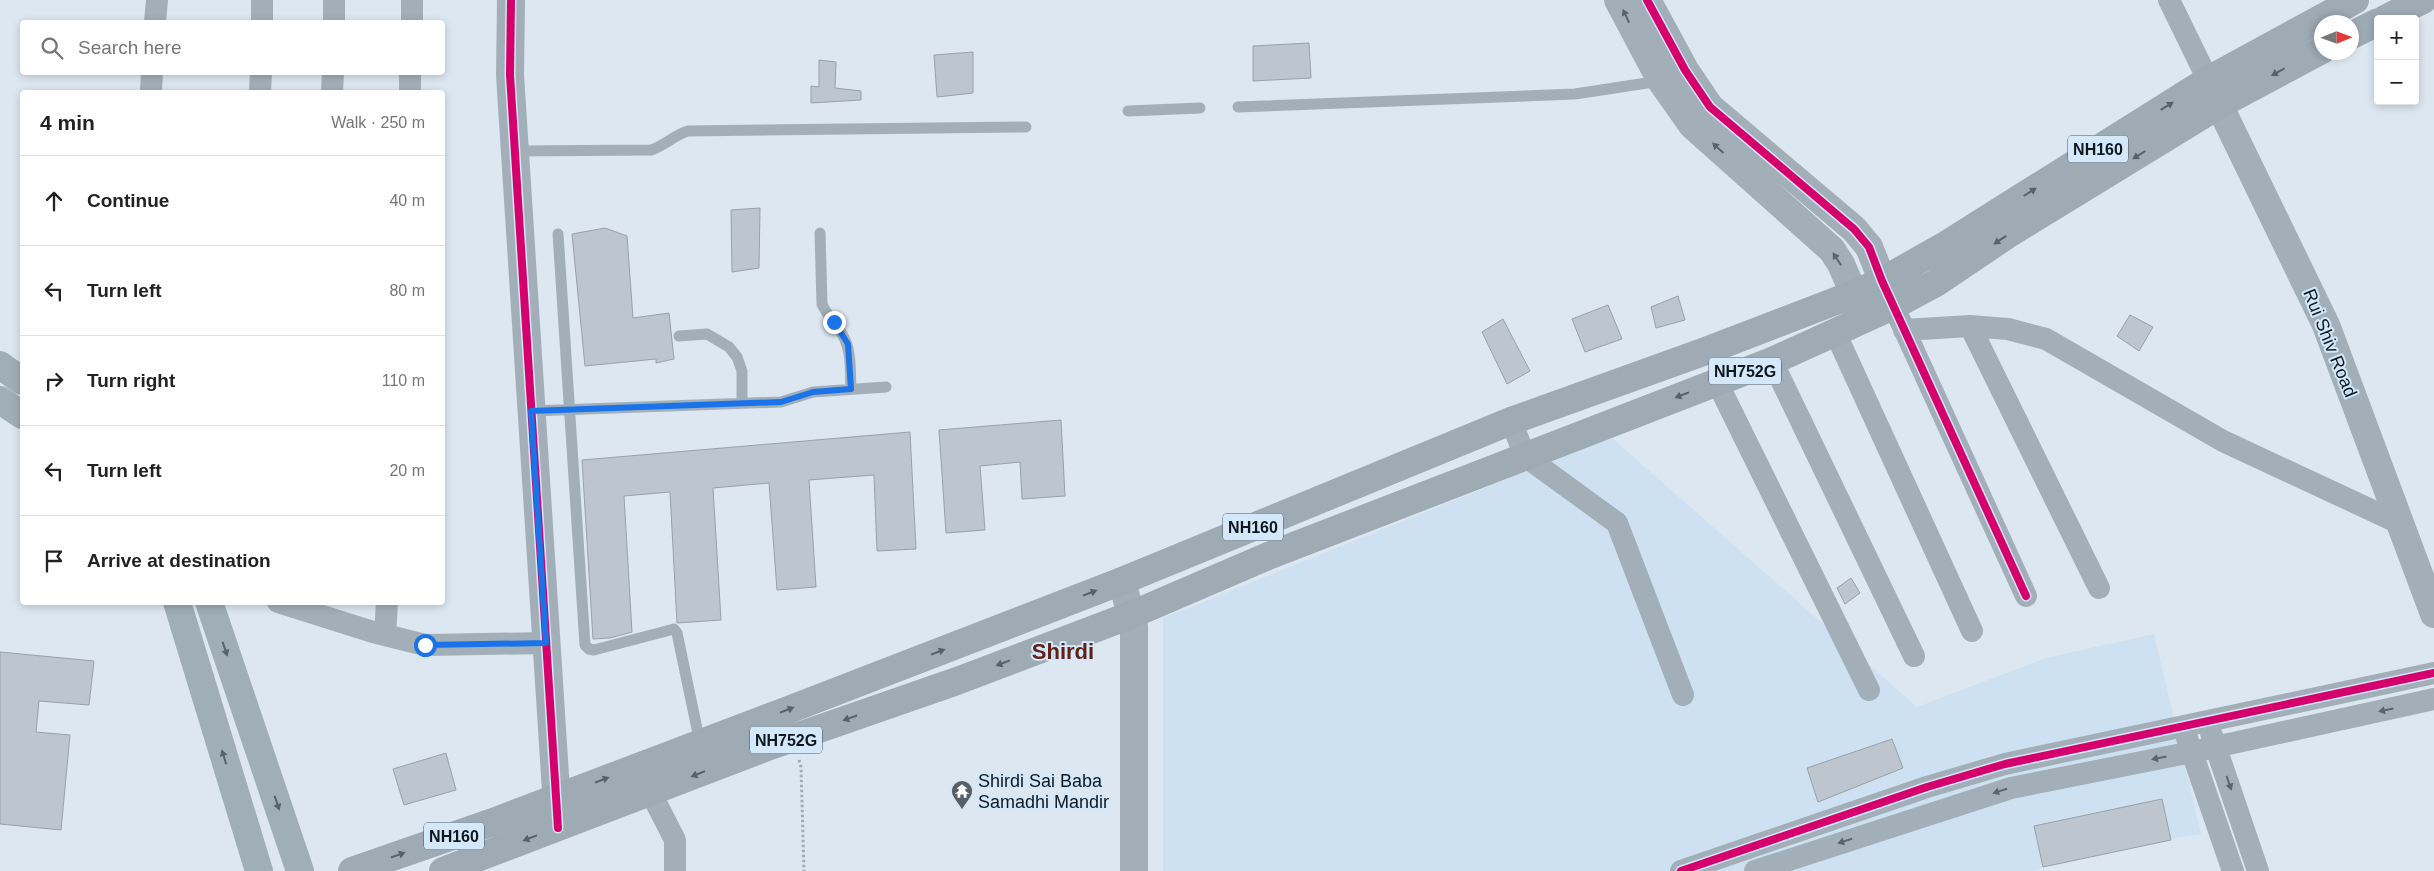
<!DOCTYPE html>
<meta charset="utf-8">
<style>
:root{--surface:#fff;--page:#f2f2f2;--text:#222;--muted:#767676;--line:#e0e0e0}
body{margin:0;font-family:Helvetica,sans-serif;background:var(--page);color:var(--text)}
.controls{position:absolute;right:15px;top:15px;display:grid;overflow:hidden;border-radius:5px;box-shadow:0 2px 8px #0003}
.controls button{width:45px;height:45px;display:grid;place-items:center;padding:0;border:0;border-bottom:1px solid var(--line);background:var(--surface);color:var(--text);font:25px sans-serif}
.compass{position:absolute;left:2314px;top:15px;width:45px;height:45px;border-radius:50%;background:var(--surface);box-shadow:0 2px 8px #0003;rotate:89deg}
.stop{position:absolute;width:15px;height:15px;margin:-11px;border:4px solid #1a73e8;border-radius:50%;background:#fff}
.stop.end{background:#1a73e8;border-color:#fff;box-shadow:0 1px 5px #0008}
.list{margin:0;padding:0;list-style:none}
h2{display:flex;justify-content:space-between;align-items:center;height:65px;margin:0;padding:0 20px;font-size:21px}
h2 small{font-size:16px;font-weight:400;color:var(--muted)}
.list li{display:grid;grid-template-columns:32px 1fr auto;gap:15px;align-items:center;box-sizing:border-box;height:90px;padding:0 20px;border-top:1px solid var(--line)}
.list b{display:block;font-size:19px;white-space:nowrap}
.list em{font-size:16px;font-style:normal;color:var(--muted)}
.icon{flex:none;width:28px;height:28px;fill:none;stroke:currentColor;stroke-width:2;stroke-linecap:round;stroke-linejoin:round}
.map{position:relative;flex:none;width:2434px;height:871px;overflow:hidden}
.search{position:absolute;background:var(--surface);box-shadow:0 2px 8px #0003;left:20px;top:20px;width:425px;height:55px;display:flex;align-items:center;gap:12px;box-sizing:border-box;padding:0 18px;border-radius:5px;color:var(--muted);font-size:19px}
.panel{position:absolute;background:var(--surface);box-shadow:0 2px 8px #0003;left:20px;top:90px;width:425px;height:515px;border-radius:5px}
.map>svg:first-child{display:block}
</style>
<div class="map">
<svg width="2434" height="871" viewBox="0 0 2434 871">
<rect width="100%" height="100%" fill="#dce7f1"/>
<path fill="#cde1f2" d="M1611,437L1917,707L2046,658L2154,634L2201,834L2095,850L2032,871H1163V618Z"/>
<path fill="#bdc6ce" stroke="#98a1a8" d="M1309,43L1311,78L1253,81V46Z
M973,52V93L937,97L934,55Z
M819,60L836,62L835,88L861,91V100L811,103V86L819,87Z
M760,208L759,268L732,272L731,210Z
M605,228L627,236L633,318L669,313L674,359L656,363V359L585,366L572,234Z
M1678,296L1685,320L1656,328L1651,307Z
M1608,305L1622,339L1585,352L1572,319Z
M2130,315L2153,327L2139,351L2117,336Z
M1503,319L1530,371L1507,384L1482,332Z
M1061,420L1065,496L1022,499L1020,462L980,466L985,530L946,533L939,430Z
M910,432L916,549L877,551L874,475L809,480L816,587L777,590L769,483L713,488L721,620L677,623L670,492L624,496L632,632L610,638L593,639L582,460Z
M1851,578L1860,593L1845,604L1837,588Z
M0,652L94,661L89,705L39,701L36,732L70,735L61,830L0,824Z
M1892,739L1903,768L1818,802L1807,768Z
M446,753L456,790L404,805L393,769Z
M2162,799L2171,840L2043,867L2034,826Z"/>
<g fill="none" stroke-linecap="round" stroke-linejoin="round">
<path stroke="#a1abb3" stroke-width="3" stroke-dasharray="2.5 2.5" stroke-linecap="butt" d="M799,760L801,767L804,871"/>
<path stroke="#a3afb8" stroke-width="11" d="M1238,107L1575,94L1660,81
M1128,111L1200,108
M515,151L651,150C666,145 674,135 688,131L1026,127
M820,233L822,304C827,316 836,323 842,334C852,350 850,371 851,389
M558,234L585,645L589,649L594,650L674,629L677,633L700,743
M679,336L707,334L729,347L737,357L742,371V403
M531,411L781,402L813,392L886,387"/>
<path stroke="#a3afb8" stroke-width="22" d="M2169,0L2208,80
M155,22L157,0
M262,22V0
M334,22V0
M412,22V0
M151,92L152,72
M260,92L261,72
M332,92L333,72
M410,92V72
M1899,318L2026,596
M1970,326L2099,588
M1904,330L1970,326L2008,329L2046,339L2223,441L2399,523
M1835,332L1972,631
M1772,361L1914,656
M1717,382L1869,690
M1511,421L1525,456L1617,523L1683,695
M278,602L373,632L425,645L546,643
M385,635L387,602
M2211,733L2258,871
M2187,738L2233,871
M651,793L675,840V871
M1681,871L1927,787L2005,764L2434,673
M1755,871L2011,788L2192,752L2434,699"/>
<path stroke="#a3afb8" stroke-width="28" d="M511,0L510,75L558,822
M1618,0L1661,81L1692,125L1832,250L1841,264L1863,315
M1647,0L1685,70L1710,107L1854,229L1869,247L1891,302
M2209,84L2326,325L2434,614
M1122,581L1134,627V871"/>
<path stroke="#a0aeb8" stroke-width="28" d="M0,365L22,381
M0,400L22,415
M177,602L259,871
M209,602L300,871"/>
<path stroke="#9eaab4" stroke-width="28" d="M2385,19L2423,0
M2352,35L2378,22
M352,871L493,822L783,712L1122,581L1511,421L1703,352L1854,294L1882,281L1944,246L2208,80L2355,0
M443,871L770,746L957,681L1131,615L1268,556L1772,361L1893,306L1936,283L2010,233L2219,105L2322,50"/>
<g stroke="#d3e8fa" stroke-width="11">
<path id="cycleway" d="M511,0L510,75L558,828
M1647,0L1685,70L1710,107L1854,229L1869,247L1882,281L2026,596
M1681,871L1927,787L2005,764L2434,673"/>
</g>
<use href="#cycleway" stroke="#d6006c" stroke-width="8"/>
</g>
<defs><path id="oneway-solid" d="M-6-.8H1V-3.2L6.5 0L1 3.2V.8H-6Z" transform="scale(1.25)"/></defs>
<g fill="#5a646b">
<use href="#oneway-solid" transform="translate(1626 16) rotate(-115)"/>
<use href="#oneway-solid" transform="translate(1718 148) rotate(-138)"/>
<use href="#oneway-solid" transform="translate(1837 259) rotate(-123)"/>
<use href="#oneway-solid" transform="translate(2386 710) rotate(168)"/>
<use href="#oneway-solid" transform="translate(2159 758) rotate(169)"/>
<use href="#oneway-solid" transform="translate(2229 783) rotate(70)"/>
<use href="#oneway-solid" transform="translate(2000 791) rotate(163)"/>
<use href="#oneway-solid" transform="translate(1845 841) rotate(162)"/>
</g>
<g fill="#576169">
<use href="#oneway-solid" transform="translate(2278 72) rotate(151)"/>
<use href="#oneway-solid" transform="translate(2167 106) rotate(-32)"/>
<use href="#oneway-solid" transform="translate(2139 155) rotate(148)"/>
<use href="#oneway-solid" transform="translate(2030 192) rotate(-32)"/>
<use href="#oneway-solid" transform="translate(2000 240) rotate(146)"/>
<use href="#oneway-solid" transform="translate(1682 395) rotate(159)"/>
<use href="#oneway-solid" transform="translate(1090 593) rotate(-21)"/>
<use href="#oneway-solid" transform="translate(938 652) rotate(-21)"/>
<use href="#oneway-solid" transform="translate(1003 663) rotate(159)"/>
<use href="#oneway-solid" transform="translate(787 710) rotate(-21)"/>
<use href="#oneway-solid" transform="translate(850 718) rotate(161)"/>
<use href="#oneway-solid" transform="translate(698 774) rotate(158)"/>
<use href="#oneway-solid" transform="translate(602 780) rotate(-21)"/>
<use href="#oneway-solid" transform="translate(530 838) rotate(159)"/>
<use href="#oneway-solid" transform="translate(398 855) rotate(-19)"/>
</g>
<g fill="#58636b">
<use href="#oneway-solid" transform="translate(225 649) rotate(71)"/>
<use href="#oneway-solid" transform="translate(224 757) rotate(-107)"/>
<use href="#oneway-solid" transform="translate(277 803) rotate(71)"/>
</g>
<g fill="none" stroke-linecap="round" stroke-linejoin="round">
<path stroke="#1a73e8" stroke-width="6" d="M425,645L546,643L531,411L781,402L813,392L851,389L848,344L834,322"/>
</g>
<defs>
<g id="temple-pin" transform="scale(1.125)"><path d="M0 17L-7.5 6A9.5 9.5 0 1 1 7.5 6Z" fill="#576068" stroke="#d3e8fa"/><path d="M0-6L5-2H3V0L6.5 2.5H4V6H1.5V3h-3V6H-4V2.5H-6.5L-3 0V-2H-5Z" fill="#fff"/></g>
</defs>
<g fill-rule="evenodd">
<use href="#temple-pin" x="962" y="791"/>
</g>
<g text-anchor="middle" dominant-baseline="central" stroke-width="4" stroke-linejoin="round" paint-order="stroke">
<g fill="#d3e8fa" stroke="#4a5660" stroke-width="1">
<rect x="2068" y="135.5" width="60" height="27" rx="4"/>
<rect x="1709" y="357.5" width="72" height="27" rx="4"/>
<rect x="1223" y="513.5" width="60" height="27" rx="4"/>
<rect x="750" y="726.5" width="72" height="27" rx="4"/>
<rect x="424" y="822.5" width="60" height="27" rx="4"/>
</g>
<g font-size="16" font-weight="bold" fill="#10181e">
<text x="2098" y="149">NH160</text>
<text x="1745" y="371">NH752G</text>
<text x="1253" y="527">NH160</text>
<text x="786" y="740">NH752G</text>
<text x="454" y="836">NH160</text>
</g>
<g font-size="18" fill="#10181e" stroke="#d3e8fa">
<text transform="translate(2330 343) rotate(68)">Rui Shiv Road</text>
</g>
<g font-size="18" fill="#10181e" stroke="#d3e8fa" text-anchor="start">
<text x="978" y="781">Shirdi Sai Baba<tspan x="978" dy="21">Samadhi Mandir</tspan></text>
</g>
<g font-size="22" font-weight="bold" fill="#632015" stroke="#d3e8fa">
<text x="1063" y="651">Shirdi</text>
</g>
</g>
</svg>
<div class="controls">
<button>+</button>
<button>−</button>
</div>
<svg class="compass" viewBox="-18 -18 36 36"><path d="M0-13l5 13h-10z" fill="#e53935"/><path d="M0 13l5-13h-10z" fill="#767676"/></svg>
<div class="stop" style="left:425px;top:645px"></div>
<div class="stop end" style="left:834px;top:322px"></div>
<div class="search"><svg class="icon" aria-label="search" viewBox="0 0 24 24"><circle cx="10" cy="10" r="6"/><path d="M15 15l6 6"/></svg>Search here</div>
<section class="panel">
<h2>4 min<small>Walk · 250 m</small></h2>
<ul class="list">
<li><svg class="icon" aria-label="ahead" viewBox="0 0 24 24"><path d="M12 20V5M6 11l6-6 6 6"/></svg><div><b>Continue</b></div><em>40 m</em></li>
<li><svg class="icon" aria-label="left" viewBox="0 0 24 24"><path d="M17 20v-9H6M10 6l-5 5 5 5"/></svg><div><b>Turn left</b></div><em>80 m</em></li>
<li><svg class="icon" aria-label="right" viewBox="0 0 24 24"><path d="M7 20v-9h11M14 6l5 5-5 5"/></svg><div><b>Turn right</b></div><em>110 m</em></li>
<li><svg class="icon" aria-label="left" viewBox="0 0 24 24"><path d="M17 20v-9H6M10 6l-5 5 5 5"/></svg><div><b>Turn left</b></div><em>20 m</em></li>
<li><svg class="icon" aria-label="arrive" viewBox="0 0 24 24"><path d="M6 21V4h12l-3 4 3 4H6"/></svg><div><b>Arrive at destination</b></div></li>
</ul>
</section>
</div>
